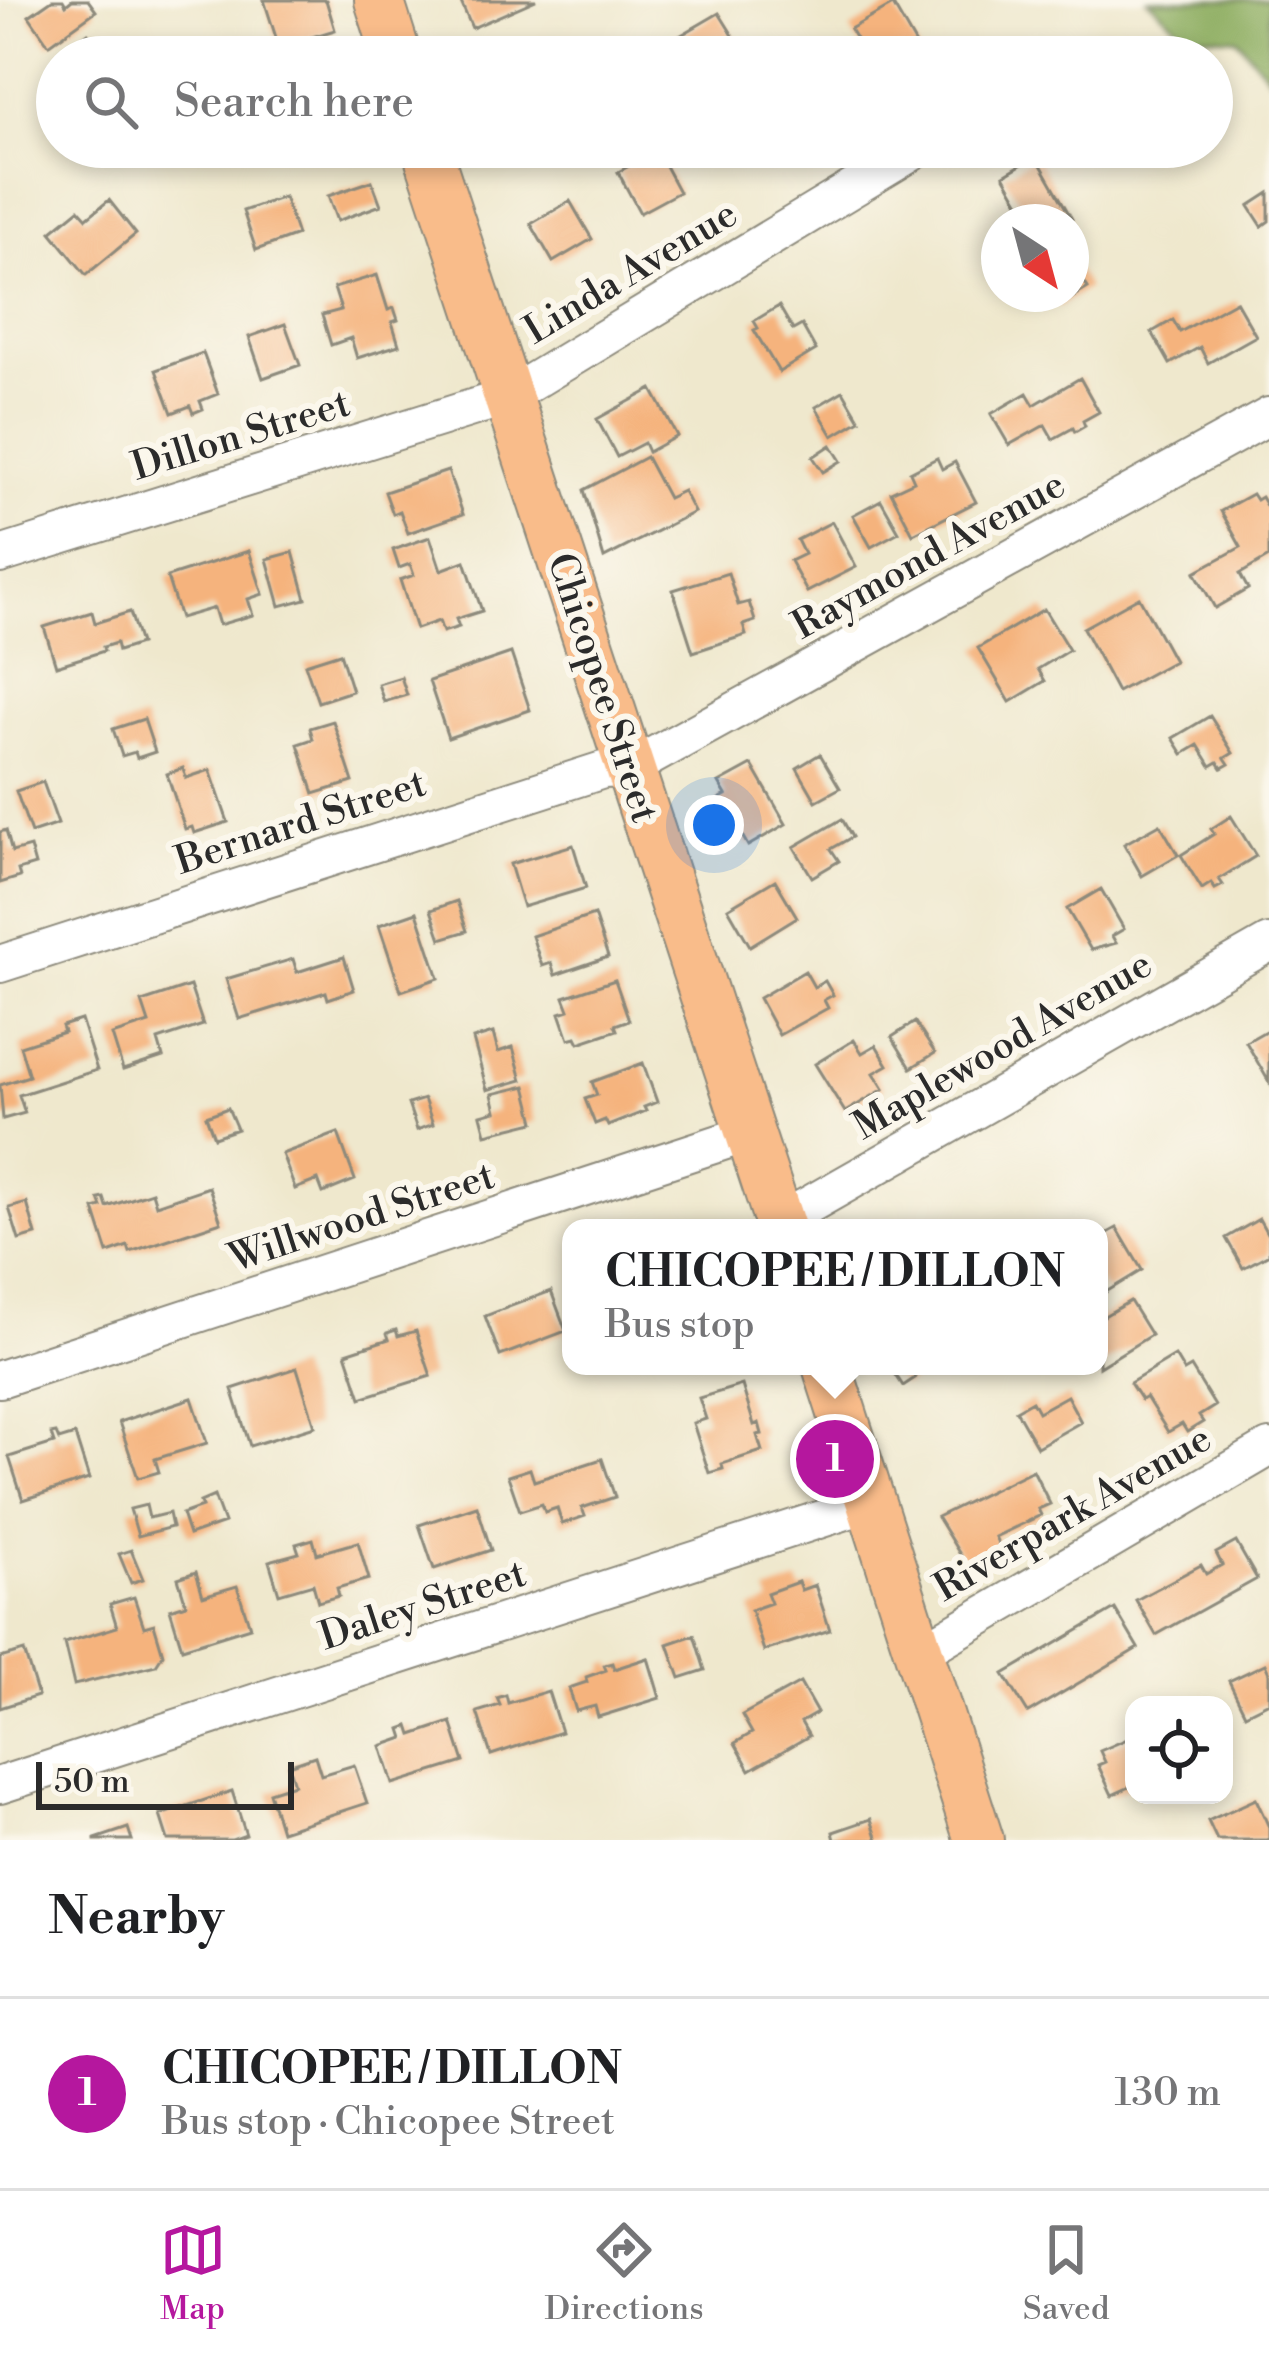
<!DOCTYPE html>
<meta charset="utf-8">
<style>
:root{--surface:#fff;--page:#f6f6f6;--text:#202124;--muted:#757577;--line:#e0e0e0;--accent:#b5179e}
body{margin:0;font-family:"Libre Bodoni",serif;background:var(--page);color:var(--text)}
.controls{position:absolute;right:36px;bottom:36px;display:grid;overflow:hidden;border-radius:24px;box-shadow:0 6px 18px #0003}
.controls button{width:108px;height:108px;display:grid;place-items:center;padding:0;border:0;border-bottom:3px solid var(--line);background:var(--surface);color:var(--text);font:60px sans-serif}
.compass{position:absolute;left:981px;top:204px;width:108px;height:108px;border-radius:50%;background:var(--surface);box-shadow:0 6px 18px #0003;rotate:144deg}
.scale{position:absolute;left:36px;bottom:30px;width:258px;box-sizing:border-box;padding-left:12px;border:6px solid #2b2b2b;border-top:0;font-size:33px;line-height:42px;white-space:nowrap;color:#2b2b2b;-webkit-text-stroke:9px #fbf7ec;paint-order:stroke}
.you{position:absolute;left:714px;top:825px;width:42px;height:42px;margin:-30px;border:9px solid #fff;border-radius:50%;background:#1a73e8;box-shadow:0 0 0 18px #1a73e833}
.badge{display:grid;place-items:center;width:78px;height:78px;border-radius:50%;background:var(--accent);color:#fff;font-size:39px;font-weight:700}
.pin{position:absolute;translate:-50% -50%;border:6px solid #fff;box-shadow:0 3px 12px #0006}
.popup{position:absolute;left:562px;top:1219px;width:546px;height:156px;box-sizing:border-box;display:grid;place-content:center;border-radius:24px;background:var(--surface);filter:drop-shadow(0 3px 9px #0005);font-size:39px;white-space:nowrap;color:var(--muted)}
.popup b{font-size:45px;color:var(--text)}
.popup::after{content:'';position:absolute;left:50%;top:100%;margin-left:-24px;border:24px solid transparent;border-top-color:var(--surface)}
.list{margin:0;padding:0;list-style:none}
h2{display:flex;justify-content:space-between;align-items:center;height:156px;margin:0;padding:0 48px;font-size:51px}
h2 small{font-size:39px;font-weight:400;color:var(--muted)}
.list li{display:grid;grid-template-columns:78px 1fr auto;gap:36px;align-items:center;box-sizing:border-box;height:192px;padding:0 48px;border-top:3px solid var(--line)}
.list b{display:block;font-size:45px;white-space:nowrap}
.list p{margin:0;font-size:39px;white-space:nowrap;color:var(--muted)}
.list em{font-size:39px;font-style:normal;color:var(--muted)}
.icon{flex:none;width:66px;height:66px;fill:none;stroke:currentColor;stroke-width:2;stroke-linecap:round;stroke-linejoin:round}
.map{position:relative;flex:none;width:1269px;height:1840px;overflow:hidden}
.search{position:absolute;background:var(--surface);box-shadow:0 6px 18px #0003;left:36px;right:36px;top:36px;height:132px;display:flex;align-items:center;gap:30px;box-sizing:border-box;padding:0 42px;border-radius:66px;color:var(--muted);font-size:45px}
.sheet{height:348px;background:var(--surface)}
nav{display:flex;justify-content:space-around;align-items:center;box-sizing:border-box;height:168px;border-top:3px solid var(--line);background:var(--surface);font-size:33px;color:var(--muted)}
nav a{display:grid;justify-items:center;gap:6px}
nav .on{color:var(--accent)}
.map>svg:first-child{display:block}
</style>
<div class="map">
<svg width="1269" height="1840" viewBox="0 0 1269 1840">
<rect width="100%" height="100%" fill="#fbf7ec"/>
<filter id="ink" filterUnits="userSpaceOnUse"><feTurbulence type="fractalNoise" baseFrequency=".00833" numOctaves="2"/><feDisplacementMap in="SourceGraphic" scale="24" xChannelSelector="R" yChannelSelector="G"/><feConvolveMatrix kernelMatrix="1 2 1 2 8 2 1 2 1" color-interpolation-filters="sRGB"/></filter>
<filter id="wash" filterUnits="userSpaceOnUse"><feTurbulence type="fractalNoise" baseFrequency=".004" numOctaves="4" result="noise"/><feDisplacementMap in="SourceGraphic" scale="48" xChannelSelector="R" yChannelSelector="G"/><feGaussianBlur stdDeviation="2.7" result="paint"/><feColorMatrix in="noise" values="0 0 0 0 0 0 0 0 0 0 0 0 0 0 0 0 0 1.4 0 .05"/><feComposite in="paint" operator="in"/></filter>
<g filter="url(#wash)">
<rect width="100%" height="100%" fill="#efe8cd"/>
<path fill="#8dad61" stroke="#5c6c46" stroke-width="3" d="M1148,0H1269V78L1237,38L1186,34Z"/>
<g id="blocks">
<path fill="#f5b37d" d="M52,0H63L66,5L72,0H88L96,11L49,45L29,16Z
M264,0H326L335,30L279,47Z
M460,0H536L472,28Z
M893,5L923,57H867L850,29Z
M719,13L737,42L713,57H692L689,53L681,57L671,41Z
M88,33L107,57H65L62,53Z
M657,151L679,192L640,213L618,172Z
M1036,156L1072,219L1067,222H1031L1004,175Z
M372,181L381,205L337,221L328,196Z
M1269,193V221L1262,226L1249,206Z
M284,197L297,235L256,250L243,211Z
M109,200L136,234L86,275L51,232L79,209L87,218Z
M570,201L592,239L553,262L531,224Z
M1071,260L1088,288L1059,306L1052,294H1071Z
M377,275L388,310L394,308L398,320L392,322L399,345L357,358L351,338L331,345L322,315L341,310L334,288Z
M1236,301L1256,336L1208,363L1200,347L1170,364L1152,332L1173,320L1180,332Z
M779,306L793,330L802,325L816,350L779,372L754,330L758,328L754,321Z
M285,324L300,365L263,378L249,337Z
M203,353L218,394L200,401L203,409L193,413L190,406L172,413L156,370Z
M1080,378L1099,412L1083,421L1085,426L1075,432L1073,428L1053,439L1045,425L1009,445L991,414L1027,393L1034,405Z
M652,389L677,436L648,452L644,443L617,457L597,419Z
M843,391L860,420L833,436L816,407Z
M831,445L841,461L823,472L813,457Z
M646,457L668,498L683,491L694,512L604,558L584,490Z
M937,458L942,469L955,462L976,502L913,534L891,492L914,481L910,472Z
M448,471L463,514L408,533L400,511L393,514L385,492Z
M1252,494L1256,500L1261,497L1269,511V557L1240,574L1248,589L1215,608L1195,572L1241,547L1221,511Z
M881,500L899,532L871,547L853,515Z
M832,522L856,567L807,592L790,561L804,554L797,540Z
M430,537L441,570L465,561L482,611L456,619L459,627L443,632L439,621L416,629L400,580L414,575L410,564L399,568L393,550Z
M249,551L263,594L248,599L253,615L219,625L214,608L180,618L167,577Z
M293,552L306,599L280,606L267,559Z
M728,573L738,605L749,602L755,621L743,625L746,635L693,652L673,590Z
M1139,597L1174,661L1117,692L1083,628Z
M1044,609L1069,650L1038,669L1045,681L1010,702L978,648Z
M92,612L95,623L130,612L140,644L118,651L116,643L103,647L104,651L56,666L44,627Z
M340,653L352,691L318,702L305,664Z
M511,653L530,710L448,738L429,681Z
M401,677L407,695L384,702L378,684Z
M1210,716L1233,753L1225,758L1229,764L1222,768L1218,762L1211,766L1198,745L1183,754L1173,738Z
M144,719L155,752L137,758L135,752L122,756L113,729Z
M333,721L353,782L314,794L298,744L313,739L310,728Z
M820,754L840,788L816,801L797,768Z
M752,765L786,824L748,846L738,828L731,832L725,821L730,818L719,799L726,795L719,783Z
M183,768L186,778L210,770L228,822L194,833L192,827L185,829L167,774Z
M43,782L58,824L31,833L16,791Z
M1231,816L1256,856L1219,879L1223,885L1215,889L1211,883L1202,889L1181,855L1214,834L1211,829Z
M842,819L852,837L831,849L839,861L812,877L794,847Z
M1160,824L1178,855L1142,876L1124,844Z
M6,830L12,852L30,847L35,865L18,870L20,877L0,883V832Z
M573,845L586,888L523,907L510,864Z
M775,880L797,917L750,946L728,908Z
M1101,889L1124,929L1112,936L1116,943L1091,950L1067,909Z
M457,901L467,931L441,939L431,910Z
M417,912L439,978L401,991L379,925Z
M594,915L608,957L555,975L551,963L542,966L532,936Z
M344,957L354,990L328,999L326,992L239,1019L226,979L293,959L297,972Z
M805,971L814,987L825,981L833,995L824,1000L828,1008L779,1035L759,998Z
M615,980L629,1020L615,1025L617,1030L579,1043L576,1037L569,1039L560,1013L569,1010L564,997Z
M190,986L203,1025L158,1040L163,1057L123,1070L112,1035L149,1023L142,1002Z
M81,1020L97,1070L19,1095L25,1113L3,1119L0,1085L29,1076L20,1046L64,1032L62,1026Z
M915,1022L935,1053L911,1068L892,1037Z
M1269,1029V1082L1246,1042Z
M493,1033L498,1052L513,1047L522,1080L487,1090L473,1039Z
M854,1040L862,1053L876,1045L888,1065L874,1073L884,1089L845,1112L815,1064Z
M643,1063L657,1102L644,1107L646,1111L608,1126L605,1120L595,1124L585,1099L597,1095L592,1082Z
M526,1086L535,1122L486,1134L481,1115L496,1111L492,1094Z
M424,1099L433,1124L417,1130L408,1104Z
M228,1108L237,1129L214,1137L206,1116Z
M338,1133L355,1180L323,1193L318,1180L295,1189L282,1154Z
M209,1187L221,1222L130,1252L128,1246L108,1253L94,1209L102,1207L99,1199L104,1198L107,1207L152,1192L156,1205Z
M27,1203L36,1235L19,1240L9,1208Z
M1259,1219L1269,1237V1254L1243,1268L1226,1238Z
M1117,1228L1142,1270L1106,1292L1099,1280V1238Z
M551,1291L566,1331L500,1356L485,1316Z
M1130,1301L1151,1335L1099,1367V1319Z
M396,1330L398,1336L416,1331L431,1376L361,1398L346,1353L389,1339L387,1333Z
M1175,1356L1184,1371L1191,1367L1215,1406L1199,1416L1203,1422L1187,1432L1182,1424L1168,1432L1146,1397L1141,1400L1130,1383Z
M890,1366H915L910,1369L915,1378L903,1386Z
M297,1368L315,1426L250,1446L232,1389Z
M742,1385L754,1425L759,1423L762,1434L757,1435L762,1451L722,1464L723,1469L709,1473L693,1423L706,1419L699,1398Z
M1067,1396L1081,1422L1037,1447L1016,1410L1032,1401L1038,1412Z
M192,1398L207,1443L155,1459L159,1472L138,1478L119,1422Z
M56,1433L59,1440L75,1435L89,1479L23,1500L9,1457L54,1443L51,1434Z
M602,1459L615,1497L582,1508L585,1516L562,1524L557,1508L545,1512L542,1504L520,1511L508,1476L530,1469L534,1481Z
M1033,1470L1050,1504L1038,1509L1041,1515L995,1537L1000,1547L966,1564L937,1517Z
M214,1496L224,1523L189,1535L182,1514L202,1507L200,1502Z
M146,1505L149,1518L169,1513L172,1527L138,1536L130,1509Z
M477,1506L491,1550L434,1569L419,1525Z
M313,1539L317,1554L358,1542L369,1579L337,1588L339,1596L318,1602L313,1584L279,1594L269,1561L299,1553L296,1544Z
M1236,1542L1257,1579L1156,1635L1136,1600L1201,1565L1206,1574L1222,1565L1216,1553Z
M131,1550L143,1579L131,1583L119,1554Z
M196,1572L203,1596L237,1586L250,1627L182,1648L170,1609L186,1604L178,1578Z
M798,1582L801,1590L815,1585L830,1630L764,1651L751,1610L771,1603L767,1593Z
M134,1597L144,1627L154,1624L163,1654L156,1665L74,1685L64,1643L117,1627L110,1604Z
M1115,1609L1138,1648L1028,1713L1004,1674Z
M694,1635L705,1670L680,1678L668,1644Z
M24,1651L38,1696L0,1708V1658Z
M648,1658L660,1698L598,1717L595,1706L576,1711L569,1688L587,1682L586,1677L606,1670L604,1665L612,1663L614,1669Z
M1265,1664L1269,1673V1702L1245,1714L1229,1681Z
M800,1683L817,1713L801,1722L809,1736L750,1770L735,1743L752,1733L742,1715Z
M548,1691L561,1732L491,1755L477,1712L500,1705L497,1698L506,1695L508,1703Z
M451,1722L464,1762L393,1784L381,1746L404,1738L401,1729L409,1726L412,1735Z
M1134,1736V1785L1112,1795L1098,1765L1105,1762L1100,1751Z
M315,1756L321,1775L354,1765L367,1803L281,1831L269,1792L294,1784L288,1765Z
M232,1791L246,1835L232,1840H168L160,1815Z
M1256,1799L1269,1827V1840H1217L1208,1821Z
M871,1819L878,1840H835L833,1832Z
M128,1828L132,1840H95V1839Z"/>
</g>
</g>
<g filter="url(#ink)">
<use href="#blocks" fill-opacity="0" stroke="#8d8a7c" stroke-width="3"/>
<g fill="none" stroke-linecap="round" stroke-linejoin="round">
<g stroke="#8d8a7c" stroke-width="40">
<path id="minor" d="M0,555L507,397L921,147
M0,964L603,770L629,769L1269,416
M779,1222L1269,943
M0,1379L750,1133
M919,1653L1269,1448
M0,1785L871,1503"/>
</g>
<g stroke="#8d8a7c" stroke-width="52">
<path id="major" d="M379,0L397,57
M426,147L781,1228
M827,1366L979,1840"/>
</g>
<use href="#minor" stroke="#fff" stroke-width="36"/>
<use href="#major" stroke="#f9bc8a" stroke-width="48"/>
</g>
</g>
<g text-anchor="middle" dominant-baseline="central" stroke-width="12" stroke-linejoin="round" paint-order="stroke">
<g font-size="39" fill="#2b2b2b" stroke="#fbf7ec">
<text transform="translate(631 273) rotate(-31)">Linda Avenue</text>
<text transform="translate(241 436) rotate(-17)">Dillon Street</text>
<text transform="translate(929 556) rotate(-29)">Raymond Avenue</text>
<text transform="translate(602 688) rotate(72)">Chicopee Street</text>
<text transform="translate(301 823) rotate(-18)">Bernard Street</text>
<text transform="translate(1003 1046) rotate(-30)">Maplewood Avenue</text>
<text transform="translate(362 1218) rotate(-18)">Willwood Street</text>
<text transform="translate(1073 1514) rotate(-30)">Riverpark Avenue</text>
<text transform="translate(423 1606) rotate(-18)">Daley Street</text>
</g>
</g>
</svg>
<div class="controls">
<button><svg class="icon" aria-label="locate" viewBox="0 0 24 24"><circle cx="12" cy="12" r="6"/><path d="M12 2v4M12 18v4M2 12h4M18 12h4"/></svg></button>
</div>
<svg class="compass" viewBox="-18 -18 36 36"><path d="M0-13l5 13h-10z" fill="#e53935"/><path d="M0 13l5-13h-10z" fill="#757577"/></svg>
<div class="scale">50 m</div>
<div class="you"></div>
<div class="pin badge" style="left:835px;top:1459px">1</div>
<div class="popup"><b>CHICOPEE / DILLON</b>Bus stop</div>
<div class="search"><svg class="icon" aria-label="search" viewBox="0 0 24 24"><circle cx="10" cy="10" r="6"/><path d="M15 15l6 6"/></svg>Search here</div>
</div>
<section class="sheet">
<h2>Nearby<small></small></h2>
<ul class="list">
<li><span class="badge">1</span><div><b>CHICOPEE / DILLON</b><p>Bus stop · Chicopee Street</p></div><em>130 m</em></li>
</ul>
</section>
<nav>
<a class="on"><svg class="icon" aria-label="map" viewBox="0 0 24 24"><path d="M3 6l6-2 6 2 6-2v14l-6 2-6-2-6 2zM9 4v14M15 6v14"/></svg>Map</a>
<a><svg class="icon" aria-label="directions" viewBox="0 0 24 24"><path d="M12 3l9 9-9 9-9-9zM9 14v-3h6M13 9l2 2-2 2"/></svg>Directions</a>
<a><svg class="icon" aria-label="saved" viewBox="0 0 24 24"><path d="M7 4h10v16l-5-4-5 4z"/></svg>Saved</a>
</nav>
